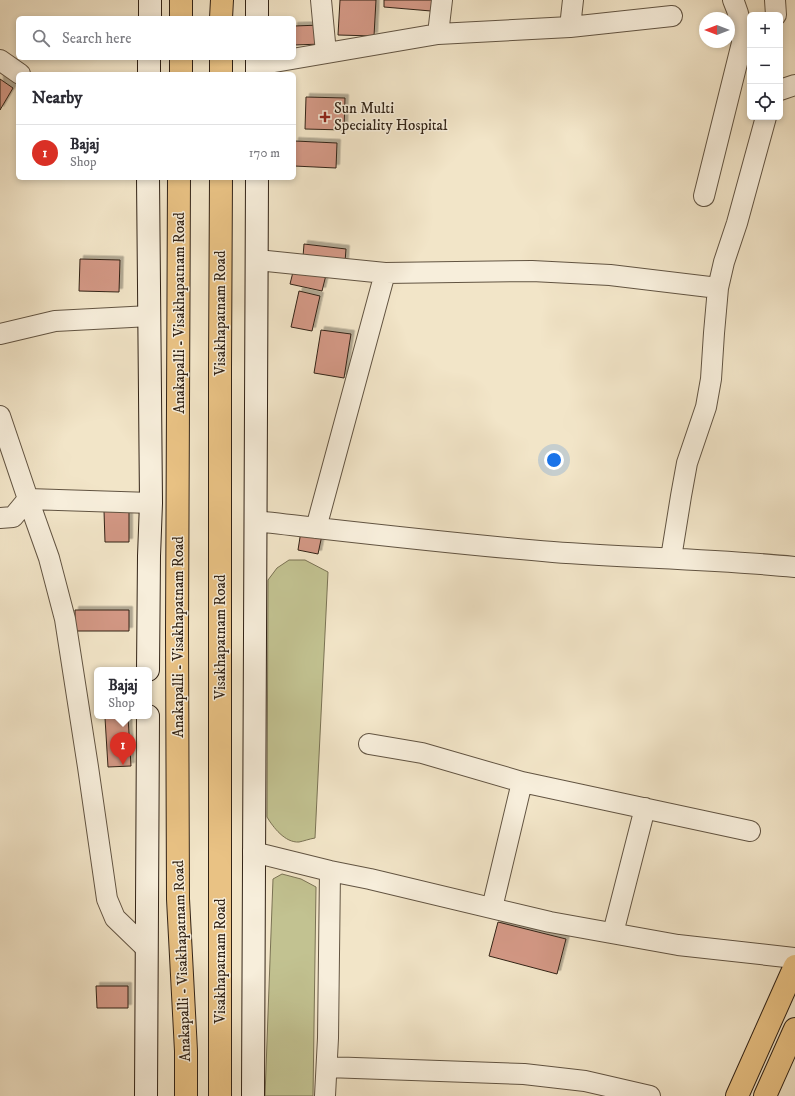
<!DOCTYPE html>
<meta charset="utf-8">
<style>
:root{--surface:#fff;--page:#f2f2f3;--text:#2b2b33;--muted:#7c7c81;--line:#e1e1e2;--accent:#d93025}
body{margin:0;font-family:"IM FELL DW Pica",serif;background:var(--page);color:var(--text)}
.controls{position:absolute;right:12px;top:12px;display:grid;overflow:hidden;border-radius:6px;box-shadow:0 2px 6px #0003}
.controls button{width:36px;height:36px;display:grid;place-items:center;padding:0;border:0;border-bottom:1px solid var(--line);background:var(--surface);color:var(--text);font:20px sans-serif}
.compass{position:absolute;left:699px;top:12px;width:36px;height:36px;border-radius:50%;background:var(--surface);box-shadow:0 2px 6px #0003;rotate:270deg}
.you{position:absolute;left:554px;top:460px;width:14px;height:14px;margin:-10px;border:3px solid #fff;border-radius:50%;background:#1a73e8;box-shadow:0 0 0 6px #1a73e833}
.badge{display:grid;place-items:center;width:26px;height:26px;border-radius:50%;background:var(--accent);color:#fff;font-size:13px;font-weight:700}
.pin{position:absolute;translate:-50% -33px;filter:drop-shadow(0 1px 2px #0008)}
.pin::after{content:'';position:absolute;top:21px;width:14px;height:12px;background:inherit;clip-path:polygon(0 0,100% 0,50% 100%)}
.popup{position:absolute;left:94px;top:667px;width:58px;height:52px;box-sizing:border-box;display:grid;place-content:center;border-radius:6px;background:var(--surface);filter:drop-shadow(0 1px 3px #0005);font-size:13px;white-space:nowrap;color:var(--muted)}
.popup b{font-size:15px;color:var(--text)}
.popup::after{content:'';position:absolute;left:50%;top:100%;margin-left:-8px;border:8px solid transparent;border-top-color:var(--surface)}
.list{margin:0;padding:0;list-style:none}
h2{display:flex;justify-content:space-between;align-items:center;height:52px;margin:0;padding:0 16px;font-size:17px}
h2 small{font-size:13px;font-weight:400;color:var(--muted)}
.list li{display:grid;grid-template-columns:26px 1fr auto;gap:12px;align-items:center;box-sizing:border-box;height:56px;padding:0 16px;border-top:1px solid var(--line)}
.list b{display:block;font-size:15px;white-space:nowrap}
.list p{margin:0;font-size:13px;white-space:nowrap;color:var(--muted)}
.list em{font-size:13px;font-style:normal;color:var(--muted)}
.icon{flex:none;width:22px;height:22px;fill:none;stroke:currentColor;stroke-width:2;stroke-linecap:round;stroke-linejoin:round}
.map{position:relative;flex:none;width:795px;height:1096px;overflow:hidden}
.search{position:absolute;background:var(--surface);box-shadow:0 2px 6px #0003;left:16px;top:16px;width:280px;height:44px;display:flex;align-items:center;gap:10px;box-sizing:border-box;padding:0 14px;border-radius:6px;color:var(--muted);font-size:15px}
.panel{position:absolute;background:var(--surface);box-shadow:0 2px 6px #0003;left:16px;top:72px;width:280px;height:108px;border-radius:6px}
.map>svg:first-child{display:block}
</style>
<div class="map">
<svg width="795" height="1096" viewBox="0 0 795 1096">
<defs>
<filter id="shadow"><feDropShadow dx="3.5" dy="-3.5" stdDeviation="0" flood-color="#0004"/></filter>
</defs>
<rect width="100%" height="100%" fill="#f2e5c8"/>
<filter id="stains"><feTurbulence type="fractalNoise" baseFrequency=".005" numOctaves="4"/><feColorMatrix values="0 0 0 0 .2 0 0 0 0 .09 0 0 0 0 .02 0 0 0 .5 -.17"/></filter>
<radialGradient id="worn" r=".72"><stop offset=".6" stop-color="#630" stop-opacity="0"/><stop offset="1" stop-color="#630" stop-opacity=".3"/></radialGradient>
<path fill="#c2c291" stroke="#7a7254" d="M289,560H305L328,572L315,838C309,839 304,841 299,842C285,843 273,827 267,817L268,580L277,568Z
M282,874L301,879L316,887L313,1096H265L273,879Z"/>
<path fill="#d39885" stroke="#322316" filter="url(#shadow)" d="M340,0H376L374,36L338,35Z
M384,0H432L431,11L384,7Z
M321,25L322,44L294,45V26Z
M0,79L13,88L0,110Z
M306,97L345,98L344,130L305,129Z
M295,141L337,143L336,168L294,166Z
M304,244L346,249L345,262L303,257Z
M80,259L120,260L119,292L79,291Z
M294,268L326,275L322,291L290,284Z
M299,291L320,296L312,331L291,327Z
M321,330L351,334L344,378L314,373Z
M104,511H129V542H105Z
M301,531L322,535L318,554L298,550Z
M75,610H129V631H75Z
M128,717L131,766L108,767L105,718Z
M498,922L566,939L557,974L489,956Z
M96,986H128V1008H97Z"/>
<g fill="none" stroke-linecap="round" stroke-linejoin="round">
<g stroke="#625442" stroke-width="22">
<path id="street" d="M321,0L326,53
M775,0L776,15
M570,27L573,0
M438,34L442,0
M0,60L20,74
M257,65L438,34L570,27L672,16
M780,90L795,85
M704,196L742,43C742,27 740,15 733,0
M257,260L385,273L532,271L610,275L718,288
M0,334L55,321L150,316
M0,416L28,499L49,558L65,619L88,767L107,899L115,918L147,949
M0,518L13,517L28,499L151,503
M255,521C354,532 454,544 553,552C634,558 715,559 795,567
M316,528L385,273
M671,558L681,496L687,463L706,407L711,379L714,333L718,288L724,262L737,223L766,117
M369,744L422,753L522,782L750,831
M253,852L330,871L370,879L550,922L678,945L795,958
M492,908L522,782
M613,933L645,808
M327,1067L524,1074L585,1081L650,1096
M325,1096L328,1038L330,871"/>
</g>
<g stroke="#322316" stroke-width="24">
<path id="secondary" d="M150,18V0
M257,18V0
M149,74V58
M257,74V58
M148,670L149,556L151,503L148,178
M146,1096L148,716
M253,1096L257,178"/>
</g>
<g stroke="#322316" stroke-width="24">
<path id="primary" d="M181,18V0
M221,18L222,0
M181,74V58
M221,74V58
M179,178L177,632L178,899L186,1051V1096
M220,1096V366L221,178
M737,1096L795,966
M765,1096L795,1029"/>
</g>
<use href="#street" stroke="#f7eedb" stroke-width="20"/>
<use href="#secondary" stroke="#f7eedb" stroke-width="22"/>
<use href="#primary" stroke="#e9c284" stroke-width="22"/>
</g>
<path fill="#8f2418" stroke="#f7eedb" stroke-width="1.5" d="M323 111h4v4h4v4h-4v4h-4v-4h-4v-4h4z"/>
<g text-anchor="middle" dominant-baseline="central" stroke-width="3" stroke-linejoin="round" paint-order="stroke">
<g font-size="15" fill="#322316" stroke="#f7eedb" text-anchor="start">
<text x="334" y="108">Sun Multi<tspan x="334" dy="17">Speciality Hospital</tspan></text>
</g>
<g font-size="15" fill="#322316" stroke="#f7eedb">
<text transform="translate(179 313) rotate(-90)">Anakapalli - Visakhapatnam Road</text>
<text transform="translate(220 313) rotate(-90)">Visakhapatnam Road</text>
<text transform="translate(178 637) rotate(-90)">Anakapalli - Visakhapatnam Road</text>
<text transform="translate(220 637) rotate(-90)">Visakhapatnam Road</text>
<text transform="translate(182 961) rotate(-92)">Anakapalli - Visakhapatnam Road</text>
<text transform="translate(220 961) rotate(-90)">Visakhapatnam Road</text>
</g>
</g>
<rect width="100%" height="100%" filter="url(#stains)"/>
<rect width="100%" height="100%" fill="url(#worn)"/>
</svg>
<div class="controls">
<button>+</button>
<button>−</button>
<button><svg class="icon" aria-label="locate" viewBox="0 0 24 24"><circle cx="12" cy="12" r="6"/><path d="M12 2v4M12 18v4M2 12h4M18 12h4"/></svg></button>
</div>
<svg class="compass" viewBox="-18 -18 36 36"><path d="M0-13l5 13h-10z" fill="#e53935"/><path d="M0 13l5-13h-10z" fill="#7c7c81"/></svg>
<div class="you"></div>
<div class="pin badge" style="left:123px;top:765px">1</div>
<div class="popup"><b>Bajaj</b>Shop</div>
<div class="search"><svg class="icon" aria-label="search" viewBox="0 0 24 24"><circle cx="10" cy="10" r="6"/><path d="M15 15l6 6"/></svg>Search here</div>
<section class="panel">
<h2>Nearby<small></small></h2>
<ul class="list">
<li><span class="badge">1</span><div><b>Bajaj</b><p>Shop</p></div><em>170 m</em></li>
</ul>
</section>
</div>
